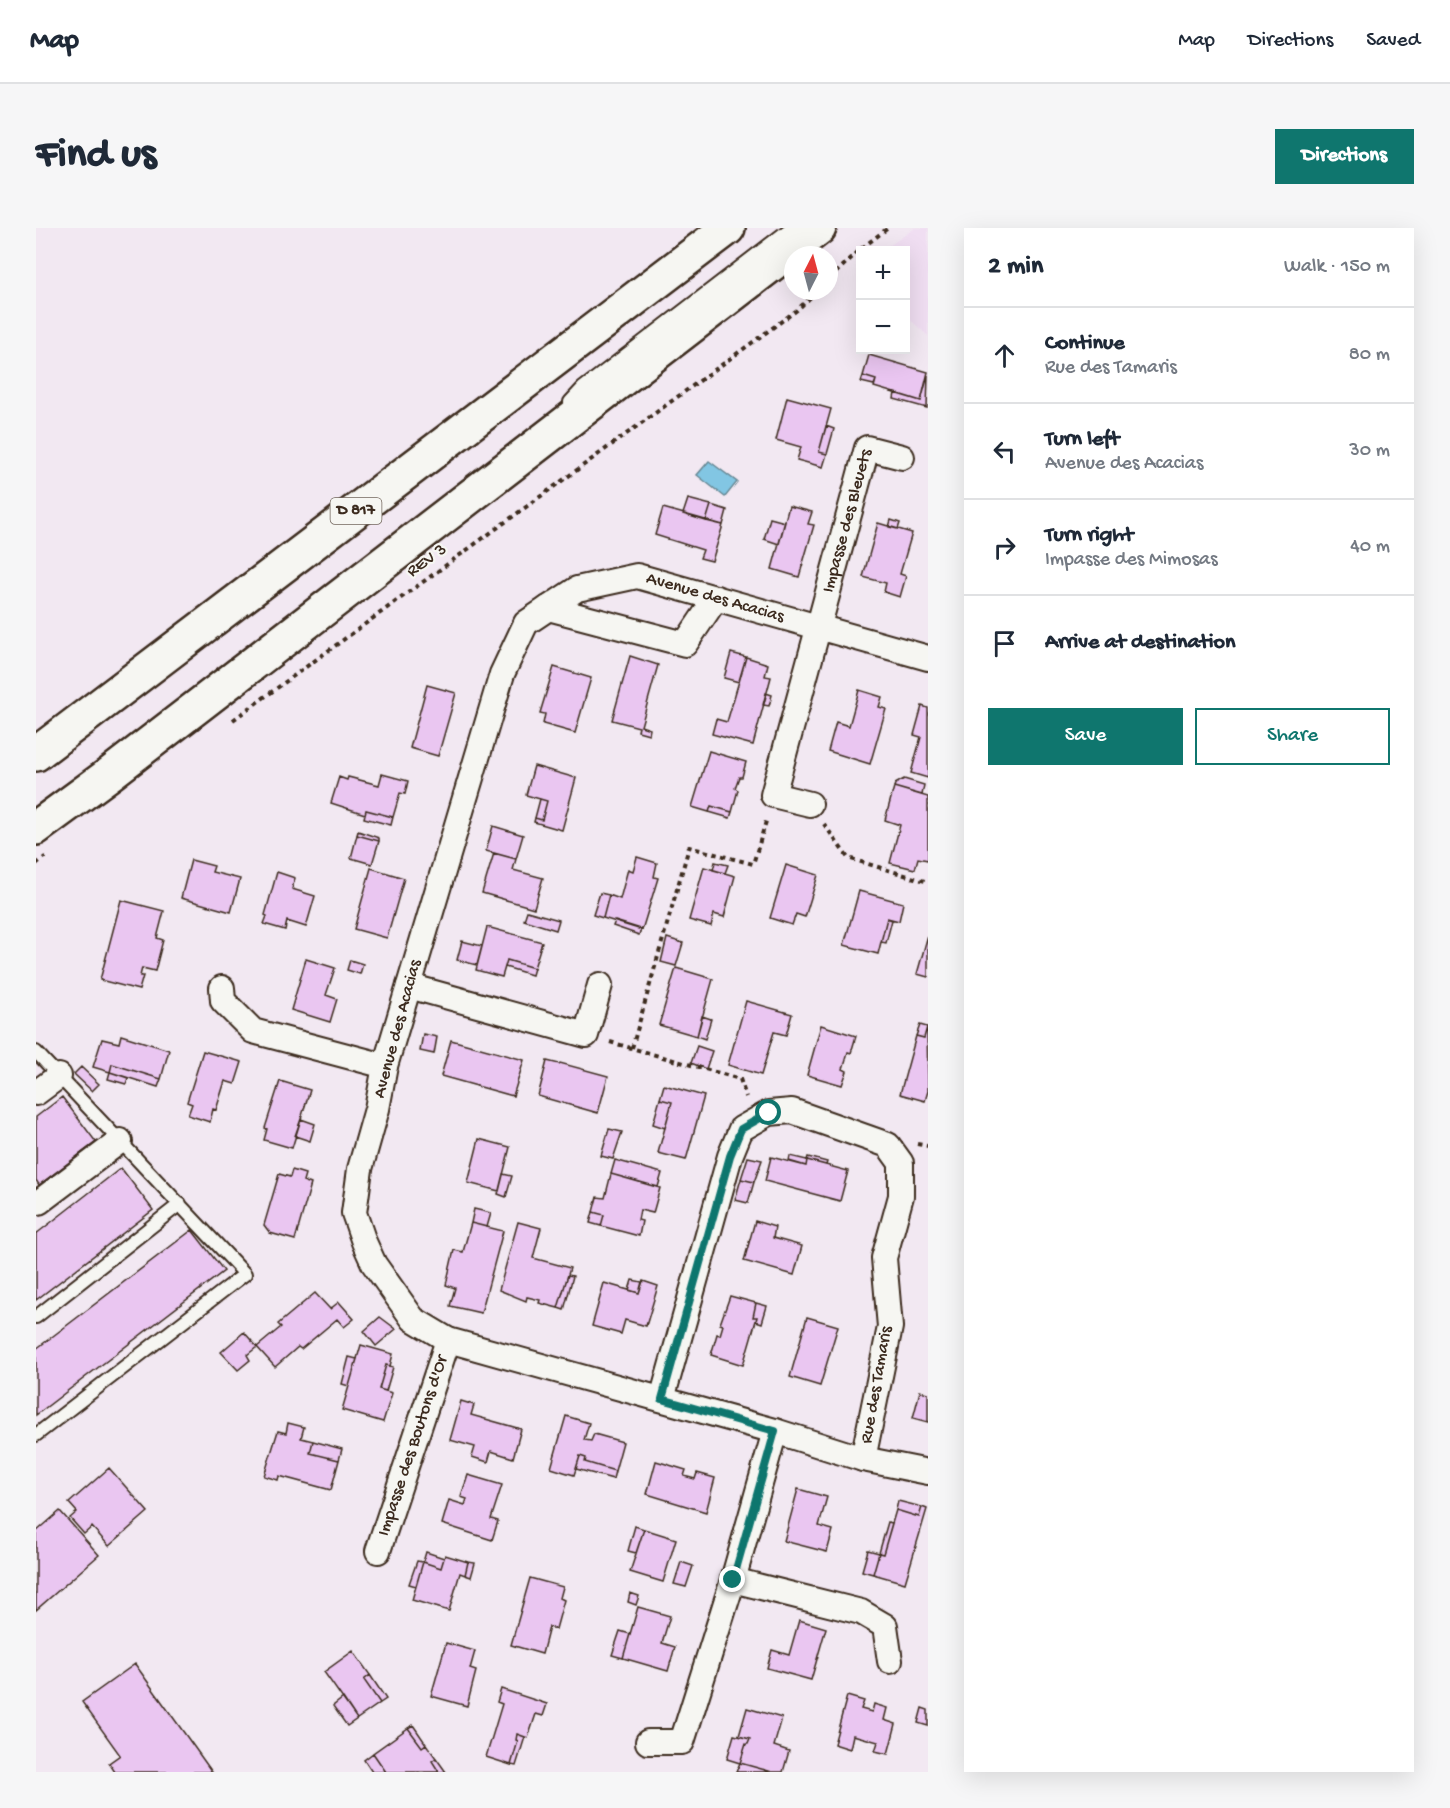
<!DOCTYPE html>
<meta charset="utf-8">
<style>
:root{--surface:#fff;--page:#f6f6f7;--text:#1f2937;--muted:#747a83;--line:#e0e1e3;--accent:#0f766e}
body{margin:0;font-family:"Gochi Hand",sans-serif;background:var(--page);color:var(--text)}
.controls{position:absolute;right:18px;top:18px;display:grid;overflow:hidden;border-radius:0px;box-shadow:0 6px 24px #0002}
.controls button{width:54px;height:54px;display:grid;place-items:center;padding:0;border:0;border-bottom:2px solid var(--line);background:var(--surface);color:var(--text);font:30px sans-serif}
.compass{position:absolute;left:748px;top:18px;width:54px;height:54px;border-radius:50%;background:var(--surface);box-shadow:0 6px 24px #0002;rotate:6deg}
.stop{position:absolute;width:18px;height:18px;margin:-14px;border:4px solid #0f766e;border-radius:50%;background:#fff}
.stop.end{background:#0f766e;border-color:#fff;box-shadow:0 2px 6px #0008}
.list{margin:0;padding:0;list-style:none}
h2{display:flex;justify-content:space-between;align-items:center;height:78px;margin:0;padding:0 24px;font-size:26px}
h2 small{font-size:20px;font-weight:400;color:var(--muted)}
.list li{display:grid;grid-template-columns:39px 1fr auto;gap:18px;align-items:center;box-sizing:border-box;height:96px;padding:0 24px;border-top:2px solid var(--line)}
.list b{display:block;font-size:22px;white-space:nowrap}
.list p{margin:0;font-size:20px;white-space:nowrap;color:var(--muted)}
.list em{font-size:20px;font-style:normal;color:var(--muted)}
.actions{display:flex;gap:12px;padding:18px 24px}
.actions a{flex:1;padding:14px 0;border:2px solid var(--accent);border-radius:0px;text-align:center;font-size:21px;color:var(--accent)}
.actions .main{background:var(--accent);color:#fff}
.icon{flex:none;width:33px;height:33px;fill:none;stroke:currentColor;stroke-width:2;stroke-linecap:round;stroke-linejoin:round}
.map{position:relative;flex:none;width:892px;height:1544px;overflow:hidden;border-radius:0px}
header{display:flex;align-items:center;gap:36px;box-sizing:border-box;height:84px;padding:0 30px;background:var(--surface);border-bottom:2px solid var(--line)}
header strong{font-size:28px}
nav{display:flex;gap:33px;margin-inline-start:auto;font-size:21px}
.intro{display:flex;align-items:center;justify-content:space-between;box-sizing:border-box;height:144px;padding:0 36px}
h1{margin:0;font-size:42px}
.button{padding:15px 27px;border-radius:0px;background:var(--accent);color:#fff;font-size:21px;font-weight:700}
main{display:flex;gap:36px;padding:0 36px}
aside{flex:1;background:var(--surface);border-radius:0px;box-shadow:0 6px 24px #0002}
.map>svg:first-child{display:block}
</style>
<header>
<strong>Map</strong>
<nav><a>Map</a><a>Directions</a><a>Saved</a></nav>
</header>
<div class="intro"><h1>Find us</h1><a class="button">Directions</a></div>
<main>
<div class="map">
<svg width="892" height="1544" viewBox="0 0 892 1544">
<rect width="100%" height="100%" fill="#f2e8f2"/>
<filter id="ink" filterUnits="userSpaceOnUse"><feTurbulence type="fractalNoise" baseFrequency=".0167" numOctaves="2"/><feDisplacementMap in="SourceGraphic" scale="12" xChannelSelector="R" yChannelSelector="G"/><feConvolveMatrix kernelMatrix="1 2 1 2 8 2 1 2 1" color-interpolation-filters="sRGB"/></filter>
<g filter="url(#ink)">
<path fill="#f0def2" d="M879,0H892V108L870,88V22H847Z"/>
<path fill="#82c6e3" stroke="#668894" stroke-width="1.5" d="M673,233L701,254L689,269L661,247Z"/>
<path fill="#eac6f1" stroke="#3b2a1e" stroke-width="1.5" d="M833,127L892,144L885,173L838,159L840,152L827,148Z
M892,147L891,180L858,171L859,165L885,173Z
M827,148L840,152L838,157L825,154Z
M751,169L795,181L783,224L791,226L787,239L761,232L765,219L740,212Z
M790,198L798,201L791,226L783,224Z
M652,271L675,277L670,293L647,286Z
M675,277L691,282L687,297L670,293Z
M753,278L776,284L772,296L778,297L763,349L736,341Z
M627,280L687,297L676,333L664,330L667,322L619,307Z
M734,290L749,294L743,316L728,311Z
M855,292L864,295L862,301L853,299Z
M842,295L876,305L864,346L870,348L864,369L848,364L850,355L827,349Z
M695,425L710,429L703,454L688,450Z
M594,428L622,437L605,498L614,501L613,506L602,503L603,499L576,492Z
M710,429L732,436L729,448L735,449L717,517L676,506L680,491L691,494Z
M518,439L555,450L539,505L507,496L509,486L504,485Z
M391,457L420,465L402,528L374,520Z
M823,462L846,469L843,479L850,481L834,536L792,523L800,494L813,498Z
M730,465L736,467L733,478L727,477Z
M886,478L892,480V550L875,545L885,509L878,507Z
M673,523L710,534L706,549H703L699,560L702,562L696,584L675,578L673,584L656,579Z
M498,538L540,550L526,602L498,594L499,590L506,592L511,573L490,567Z
M346,546L372,553L369,566L364,565L357,589L330,582L329,586L295,575L303,549L311,552L312,549L343,557Z
M868,551L888,557L886,567L858,559L859,556Z
M858,559L892,569V632L882,630L879,641L854,635L864,597L849,592Z
M504,571L511,573L506,592L499,590Z
M675,578L696,584L694,590L673,584Z
M330,582L357,589L355,597L328,590Z
M457,598L487,607L480,631L450,623Z
M322,603L343,610V613L321,607Z
M321,607L343,613L336,636L315,630Z
M458,625L480,631L477,642L507,650L498,680L446,665Z
M601,629L621,635L618,649L622,650L606,702L567,690L573,667L584,671L592,641L597,643Z
M155,632L178,638L176,644L204,651L195,684L145,670Z
M679,634L692,637L689,645L677,642Z
M750,637L782,647L769,689L760,686L756,697L734,690Z
M668,639L699,648L688,689L678,686L675,698L653,692Z
M335,640L368,650L351,710L318,701Z
M241,644L259,650L256,661L279,668L270,699L251,693L249,702L228,696L231,688L229,687Z
M823,663L867,675L863,693L851,690L842,726L808,717Z
M564,665L573,667L567,690L557,687Z
M85,672L128,683L121,710L127,712L119,743L106,740L104,748H107L103,762L64,752Z
M491,683L523,692L520,702L488,692Z
M851,690L856,692L850,715L845,714Z
M579,693L605,701L603,707L577,698Z
M451,699L506,714L498,740L471,732L466,749L440,742Z
M892,707V749L881,746Z
M631,710L647,715L640,738L625,734Z
M426,713L446,718L441,737L421,732Z
M270,731L299,740L290,767L301,771L294,794L255,782Z
M314,732L327,736L324,746L311,742Z
M471,732L498,740L496,747L469,739Z
M640,740L677,751L661,808L623,797Z
M710,773L756,786L750,807L738,804L725,847L692,837Z
M666,788L675,791L669,811L661,808Z
M785,797L820,808L815,825L812,824L807,841L811,843L806,857L771,847Z
M884,797L891,799L888,810L880,808Z
M891,799L892,863L889,873L864,866L880,808L888,810Z
M387,806L401,809L398,826L384,823Z
M85,807L133,822L125,851L76,836L74,844L57,839L66,811L83,815Z
M415,812L488,832L477,868L405,848Z
M661,818L676,823L670,841L655,835Z
M167,823L206,834L199,856L189,853L180,882L177,881L174,894L152,887L156,876L151,874Z
M511,833L523,836L524,835L572,848L562,885L502,868Z
M76,836L125,851L122,859L74,844Z
M45,839L63,856L56,863L38,846Z
M74,844L92,850L90,856L72,851Z
M244,853L274,862L256,920L228,912L231,901L229,900Z
M628,857L668,868L650,932L622,925L636,874L624,871Z
M26,869L60,914L3,957L0,952V889Z
M624,871L636,874L629,900L617,896Z
M265,891L279,896L274,913L259,908Z
M573,901L586,904L577,931L565,928Z
M443,911L474,919L463,963L432,955Z
M754,928L771,932L770,938L753,933Z
M712,929L726,932L718,954L705,951Z
M735,929L770,938L771,932L812,943L804,973L729,953Z
M772,929L791,934L790,937L771,932Z
M579,932L626,945L622,959L575,946Z
M85,940L117,982L0,1072V1006Z
M256,942L269,946L267,953L275,956L259,1012L234,1005L228,997L243,946L254,949Z
M467,946L476,948L470,969L462,966Z
M575,946L624,960L617,985L604,982L602,992L606,993L603,1008L565,998L568,987L557,984L561,969L569,970Z
M705,951L718,954L712,975L699,972Z
M438,981L455,985L451,999L435,995Z
M557,984L568,987L565,998L554,995Z
M719,993L739,999L737,1010L766,1018L758,1047L708,1033Z
M482,994L505,1000L497,1030L534,1040L522,1080L503,1075L504,1072L491,1069L490,1073L463,1062Z
M435,995L467,1003L445,1085L414,1078L419,1060L410,1057L418,1022L427,1024Z
M156,1002L188,1043L0,1187V1121Z
M532,1047L537,1048L528,1082L522,1080Z
M596,1052L606,1054L603,1065L593,1062Z
M607,1053L622,1058L610,1098L589,1092L585,1106L556,1098L568,1055L603,1065Z
M279,1065L294,1081L303,1074L318,1091L308,1099L301,1091L265,1121L262,1119L239,1139L221,1119L245,1099L242,1096Z
M694,1068L720,1075L717,1089H721L707,1137L675,1127L681,1106L684,1107L687,1097L684,1096Z
M720,1075L731,1078L726,1095L720,1093L721,1089H717Z
M344,1089L360,1101L340,1118L328,1103Z
M771,1089L802,1098L784,1158L754,1149Z
M208,1104L221,1119L211,1127L214,1132L202,1142L185,1124Z
M325,1117L357,1126L354,1138L350,1137L343,1161L356,1165L347,1194L306,1182Z
M313,1129L321,1131L313,1158L306,1156Z
M350,1137L357,1139L350,1163L343,1161Z
M884,1163L892,1165V1194L877,1190Z
M425,1173L438,1177L435,1187L485,1201L477,1230L455,1223L452,1234L436,1229L439,1219L414,1212Z
M530,1188L553,1195L548,1212L555,1213L558,1206L587,1214L579,1243L549,1234L550,1230L544,1228L538,1247L515,1240Z
M252,1195L268,1199L265,1210L277,1213L274,1225L303,1232L295,1262L243,1248L242,1252L228,1248L242,1203L250,1205Z
M277,1213L306,1221L303,1232L274,1225Z
M544,1228L550,1230L549,1234L579,1243L577,1251L540,1241Z
M620,1233L650,1242L648,1248L659,1251L661,1245L679,1250L670,1284L611,1266Z
M73,1240L112,1284L73,1318L56,1299L48,1306L34,1290L41,1284L33,1275Z
M432,1247L466,1257L455,1291L462,1293L456,1312L406,1296L413,1272L429,1277L431,1271L425,1269Z
M762,1261L791,1269L783,1298L797,1302L791,1324L748,1313Z
M862,1273L886,1279L883,1289L860,1282Z
M886,1279L891,1281L869,1355L837,1346L843,1325L847,1326L860,1282L883,1289Z
M24,1283L63,1327L0,1382V1304Z
M852,1294L856,1295L847,1326L843,1325Z
M599,1298L608,1301L600,1325L592,1323Z
M608,1301L640,1311L627,1354L594,1344Z
M832,1322L843,1325L837,1346L826,1343Z
M390,1324L408,1330L405,1340L387,1334Z
M409,1327L432,1334L429,1347L424,1345L413,1383L376,1372L387,1334L405,1340Z
M381,1333L387,1334L380,1358L373,1356Z
M432,1334L439,1335L435,1349L429,1347Z
M645,1334L657,1338L650,1359L638,1356Z
M494,1350L527,1359L524,1370L528,1372L520,1401L513,1399L506,1426L475,1417Z
M594,1365L603,1368L600,1377L592,1374Z
M602,1379L634,1388L626,1415L639,1419L632,1443L587,1430Z
M763,1392L790,1400L775,1452L731,1440L736,1422L753,1427Z
M584,1403L594,1406L587,1430L576,1427Z
M410,1415L439,1423L434,1441L440,1443L431,1478L395,1468Z
M317,1423L334,1447L328,1452L344,1475L321,1491L288,1444Z
M99,1436L176,1544H79L73,1535L84,1527L46,1474Z
M334,1447L350,1471L344,1475L328,1452Z
M465,1461L511,1476L507,1488L500,1486L492,1510L481,1506L480,1512L482,1513L475,1537L450,1529L466,1476L461,1474Z
M811,1468L828,1473L825,1481L836,1484L838,1476L851,1480L848,1492L860,1496L852,1526L839,1523L842,1514L817,1507L814,1521L798,1516Z
M307,1470L321,1491L311,1498L297,1478Z
M711,1480L746,1490L738,1518L753,1523L747,1544H736L704,1535L710,1516H712L714,1511L703,1508Z
M886,1480L892,1482V1498L882,1495Z
M377,1497L390,1516L386,1519L372,1500Z
M372,1500L386,1519L390,1516L400,1530L396,1533L403,1544H350L337,1525Z
M481,1506L489,1509L480,1538L475,1537L482,1513L480,1512Z
M698,1507L714,1511L712,1516H710L704,1535L691,1531Z
M337,1525L350,1544H336L328,1532Z
M400,1530L410,1544H403L396,1533Z
M704,1535L733,1543V1544H700Z"/>
<g fill="none" stroke-linecap="round" stroke-linejoin="round">
<g stroke="#3b2a1e" stroke-width="16">
<path id="service" d="M534,174L547,160L755,0
M0,824L209,1046L0,1207
M0,1089L144,976"/>
</g>
<g stroke="#3b2a1e" stroke-width="28">
<g id="minor">
<path d="M512,380L649,416L680,370"/>
<path d="M892,430L601,348L541,361L490,395L466,446L349,838L341,881L324,941L318,985L328,1014L338,1036L377,1091L412,1112L739,1203L827,1231L892,1244"/>
<path id="s1" d="M774,576L737,567L831,220L866,229"/>
<path d="M373,758L550,807L564,757"/>
<path d="M186,760L187,773L217,803L349,838"/>
<path d="M0,865L23,848"/>
<path d="M3,974L84,913"/>
<path d="M626,1171L694,928L705,901L733,885L756,883L852,917L865,935V968L848,1030L854,1099L827,1231"/>
<path id="s2" d="M342,1323L412,1112"/>
<path d="M697,1352L825,1384L849,1398L854,1433"/>
<path d="M612,1514H646L697,1352L739,1203"/>
</g>
</g>
<g stroke="#3b2a1e" stroke-width="38">
<path id="primary" d="M0,526L692,0
M0,600L75,545L783,0"/>
</g>
<path stroke="#3b2a1e" stroke-width="4" stroke-dasharray="4.5 4.5" stroke-linecap="butt" d="M793,51L826,20L852,0
M197,492L761,82L781,63
M788,596L812,630L892,654
M0,636L9,629
M574,814L704,851L710,869
M596,820L653,619L717,636L731,590
M881,916L892,918"/>
<use href="#service" stroke="#f6f6f2" stroke-width="12"/>
<use href="#minor" stroke="#f6f6f2" stroke-width="24"/>
<use href="#primary" stroke="#f6f6f2" stroke-width="33"/>
</g>
</g>
<g fill="none" stroke-linecap="round" stroke-linejoin="round" filter="url(#ink)">
<path stroke="#0f766e" stroke-width="8" d="M697,1352L739,1203L626,1171L694,928L705,901L733,885"/>
</g>
<g text-anchor="middle" dominant-baseline="central" stroke-width="4.5" stroke-linejoin="round" paint-order="stroke">
<rect fill="#f6f6f2" stroke="#73675e" stroke-width="1.5" x="294.5" y="270" width="51" height="26" rx="4.5"/>
<g font-size="16" font-weight="bold" fill="#3b2a1e">
<text x="320" y="283">D 817</text>
</g>
<g font-size="18" fill="#3b2a1e" stroke="#f6f6f2">
<text stroke="none"><textPath href="#s1" startOffset="322">Impasse des Bleuets</textPath></text>
<text transform="translate(391 333) rotate(-36)">REV 3</text>
<text transform="translate(679 370) rotate(16)">Avenue des Acacias</text>
<text transform="translate(362 801) rotate(-75)">Avenue des Acacias</text>
<text transform="translate(841 1157) rotate(-80)">Rue des Tamaris</text>
<text stroke="none"><textPath href="#s2" startOffset="111">Impasse des Boutons d'Or</textPath></text>
</g>
</g>
</svg>
<div class="controls">
<button>+</button>
<button>−</button>
</div>
<svg class="compass" viewBox="-18 -18 36 36"><path d="M0-13l5 13h-10z" fill="#e53935"/><path d="M0 13l5-13h-10z" fill="#747a83"/></svg>
<div class="stop" style="left:733px;top:885px"></div>
<div class="stop end" style="left:697px;top:1352px"></div>
</div>
<aside>
<h2>2 min<small>Walk · 150 m</small></h2>
<ul class="list">
<li><svg class="icon" aria-label="ahead" viewBox="0 0 24 24"><path d="M12 20V5M6 11l6-6 6 6"/></svg><div><b>Continue</b><p>Rue des Tamaris</p></div><em>80 m</em></li>
<li><svg class="icon" aria-label="left" viewBox="0 0 24 24"><path d="M17 20v-9H6M10 6l-5 5 5 5"/></svg><div><b>Turn left</b><p>Avenue des Acacias</p></div><em>30 m</em></li>
<li><svg class="icon" aria-label="right" viewBox="0 0 24 24"><path d="M7 20v-9h11M14 6l5 5-5 5"/></svg><div><b>Turn right</b><p>Impasse des Mimosas</p></div><em>40 m</em></li>
<li><svg class="icon" aria-label="arrive" viewBox="0 0 24 24"><path d="M6 21V4h12l-3 4 3 4H6"/></svg><div><b>Arrive at destination</b></div></li>
</ul>
<div class="actions"><a class="main">Save</a><a>Share</a></div>
</aside>
</main>
